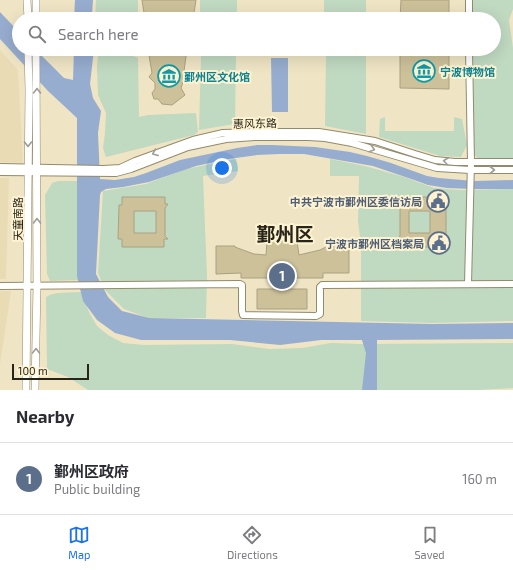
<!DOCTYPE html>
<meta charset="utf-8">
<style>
:root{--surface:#fff;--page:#f7f7f7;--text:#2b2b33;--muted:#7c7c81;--line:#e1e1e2;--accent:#1a73e8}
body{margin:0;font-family:"Exo 2","Noto Sans SC",sans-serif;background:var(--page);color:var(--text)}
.scale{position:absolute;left:12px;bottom:10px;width:77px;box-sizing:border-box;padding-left:4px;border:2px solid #282418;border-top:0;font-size:11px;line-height:14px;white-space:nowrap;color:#282418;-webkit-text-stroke:3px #fdf3d2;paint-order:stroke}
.you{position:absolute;left:222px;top:168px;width:14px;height:14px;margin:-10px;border:3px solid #fff;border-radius:50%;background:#1a73e8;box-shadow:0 0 0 6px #1a73e833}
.badge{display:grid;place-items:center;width:26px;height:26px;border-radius:50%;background:var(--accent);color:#fff;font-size:13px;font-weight:700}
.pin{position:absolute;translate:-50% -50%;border:2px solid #fff;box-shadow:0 1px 4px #0006}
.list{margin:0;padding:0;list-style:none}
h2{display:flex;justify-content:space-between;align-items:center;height:52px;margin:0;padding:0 16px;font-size:17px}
h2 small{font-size:13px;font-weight:400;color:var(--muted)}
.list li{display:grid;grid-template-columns:26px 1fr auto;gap:12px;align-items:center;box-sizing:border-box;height:72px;padding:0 16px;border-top:1px solid var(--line)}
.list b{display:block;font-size:15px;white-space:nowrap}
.list p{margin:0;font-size:13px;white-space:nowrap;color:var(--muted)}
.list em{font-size:13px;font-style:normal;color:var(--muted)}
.icon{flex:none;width:22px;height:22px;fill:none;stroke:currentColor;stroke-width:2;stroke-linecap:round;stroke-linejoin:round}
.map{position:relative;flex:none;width:513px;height:390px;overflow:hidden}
.search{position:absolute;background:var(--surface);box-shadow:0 4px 16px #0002;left:12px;right:12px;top:12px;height:44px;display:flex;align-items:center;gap:10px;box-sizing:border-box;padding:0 14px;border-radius:22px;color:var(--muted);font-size:15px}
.sheet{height:124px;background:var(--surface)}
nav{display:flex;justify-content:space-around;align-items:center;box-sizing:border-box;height:56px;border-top:1px solid var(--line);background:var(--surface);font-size:11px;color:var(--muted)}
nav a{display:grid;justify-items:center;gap:2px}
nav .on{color:var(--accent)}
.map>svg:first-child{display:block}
</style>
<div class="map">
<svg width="513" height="390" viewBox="0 0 513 390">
<rect width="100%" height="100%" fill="#efe5c5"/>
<path fill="#e9dcb5" d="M0,50L18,70L23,163L0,162Z
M0,178H9L6,279H0Z
M0,291H11L0,364Z"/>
<path fill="#c0d9c1" d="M96,0H138V19H95Z
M200,0H237V19H200Z
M324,0H366V19H324Z
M472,0H513V9L509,20L513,48V158L478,159L474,154L473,49H494V19H472Z
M99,49H122V51L138,58L139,117L148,115L196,113L198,132L194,135L106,157L103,148L105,133L106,113L98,95L97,66Z
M341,49H366V134L325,126L326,55H341Z
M201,56H236L235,124L199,130Z
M385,117V131H454V117L462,119L467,145L461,157L440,156L379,137L380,119Z
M236,159L238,171L203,176L207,275L206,318H148L124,309L105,290L98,273L103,191L146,184L186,169Z
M330,159L365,166L404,177L434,188L460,190L513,189V321L432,323L361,321V245L358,221L359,176H330Z
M58,181H77L80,280L50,281L47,274L45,195L52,183Z
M81,292L89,312L97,326L108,335L123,343L144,345L232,344L270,349L302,348L331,343L360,344L513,343V388L477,390H88L68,377L47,369L46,297C56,291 70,293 81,292Z"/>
<path fill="#97adcf" d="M75,0H93L92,15L93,19H74Z
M0,12L19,32V49H35L64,78L73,80L74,49H94L90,84L93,98L101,111L98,133L100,179L115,180L134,177L146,173L180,160L237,148L257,145H272L315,147L350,152L367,156L391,163L427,176L439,178L474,181L513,180V189H472L447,188L428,185L417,181L373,166L304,154H279L257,155L228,159L196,166L149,182L123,187L106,189L101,192L100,195L96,274L108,297L122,311L149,318L432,324L513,323V339L377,340V390H362L366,353L362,340H321L280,345L230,340H141L115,333L97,320L83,301L77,276V118L48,91L0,39Z
M271,58H288V112H272Z"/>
<path fill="#cdc19a" stroke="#aaa182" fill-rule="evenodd" d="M142,0H196L193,19H145Z
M401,0H449V19H400Z
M148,49H187L184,71L188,74L187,80L183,82L181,88L185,95L172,105L162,104L158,99H154L152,93L155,89V83L149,77L152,73Z
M400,49H449V89L400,88Z
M122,197H165V204H168L165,208V236L168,239H164V247H122V239H118L119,205H122ZM134,211H156V233H134Z
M399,197H443V205H446V240H442V247H400V240H397L400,236V208L397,205H399ZM409,211H430V233H409Z
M267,241H297L299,255L320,250L330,245H349V273H323V278H241V273L216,274V246H235V247L243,250L254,254L266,255Z
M257,289H307V309H257Z"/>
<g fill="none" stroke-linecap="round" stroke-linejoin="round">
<g stroke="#938a6c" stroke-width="8">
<path id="minor" d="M469,0V19
M0,167L103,169L120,168L135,161L193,140L223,133L255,132H319L375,141L415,154L435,160L455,162H513
M0,172L116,173L131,169L188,147L226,139L255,137H308L325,138L352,143L437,168L470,170H513
M468,284L471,162L469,49
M0,286L240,284L242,285V311L243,315L316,316L320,314V287L322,285L513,284"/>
</g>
<g stroke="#938a6c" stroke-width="8">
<path id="major" d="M27,0L28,19
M36,0V19
M26,390L29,91L28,49
M35,390L37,286L36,49"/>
</g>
<use href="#minor" stroke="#fff" stroke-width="6"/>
<use href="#major" stroke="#fff" stroke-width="7"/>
</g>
<defs><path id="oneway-chevron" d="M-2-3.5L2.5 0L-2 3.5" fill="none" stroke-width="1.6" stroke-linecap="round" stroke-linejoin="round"/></defs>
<g stroke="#9e9c97">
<use href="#oneway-chevron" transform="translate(37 91) rotate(-90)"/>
<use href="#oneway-chevron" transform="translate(28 144) rotate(90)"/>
<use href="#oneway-chevron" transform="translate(372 149) rotate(16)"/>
<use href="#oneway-chevron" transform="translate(155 153) rotate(159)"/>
<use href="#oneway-chevron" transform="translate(446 161) rotate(-173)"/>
<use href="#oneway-chevron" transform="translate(492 170)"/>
<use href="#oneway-chevron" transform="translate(37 221) rotate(-90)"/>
<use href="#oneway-chevron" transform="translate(36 351) rotate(-89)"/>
</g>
<defs>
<g id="museum-ring" transform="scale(1.15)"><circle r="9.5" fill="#fdf3d2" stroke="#0f9aa8" stroke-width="1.5"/><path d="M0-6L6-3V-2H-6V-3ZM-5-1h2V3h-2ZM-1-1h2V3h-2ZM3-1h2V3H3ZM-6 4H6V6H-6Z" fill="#0f9aa8"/></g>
<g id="civic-ring" transform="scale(1.15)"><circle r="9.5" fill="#fdf3d2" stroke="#5c6f8a" stroke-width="1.5"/><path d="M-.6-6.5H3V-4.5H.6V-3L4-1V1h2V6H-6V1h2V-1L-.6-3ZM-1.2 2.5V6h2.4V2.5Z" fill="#5c6f8a"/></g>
</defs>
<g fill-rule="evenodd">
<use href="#museum-ring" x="424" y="71"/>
<use href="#museum-ring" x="169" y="76"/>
<use href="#civic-ring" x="438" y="201"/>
<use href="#civic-ring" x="439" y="243"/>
</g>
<g text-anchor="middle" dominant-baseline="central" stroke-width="4" stroke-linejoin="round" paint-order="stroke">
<g font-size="11" font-weight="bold" fill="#0d838f" stroke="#fdf3d2" text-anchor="start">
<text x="440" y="71">宁波博物馆</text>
<text x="184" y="76">鄞州区文化馆</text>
</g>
<g font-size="11" fill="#282418" stroke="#fdf3d2">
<text transform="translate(255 123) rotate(-1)">惠风东路</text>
<text transform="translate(17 219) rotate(-90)">天童南路</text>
</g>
<g font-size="11" font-weight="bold" fill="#4e5e75" stroke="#fdf3d2" text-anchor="end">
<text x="422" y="201">中共宁波市鄞州区委信访局</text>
<text x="424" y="243">宁波市鄞州区档案局</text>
</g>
<g font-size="19" font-weight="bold" fill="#282418" stroke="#fdf3d2">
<text x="285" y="233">鄞州区</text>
</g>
</g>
</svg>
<div class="scale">100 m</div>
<div class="you"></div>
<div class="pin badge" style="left:282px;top:276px;background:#5c6f8a">1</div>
<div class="search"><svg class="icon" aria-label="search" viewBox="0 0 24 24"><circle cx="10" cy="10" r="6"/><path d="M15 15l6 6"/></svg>Search here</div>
</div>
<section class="sheet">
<h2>Nearby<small></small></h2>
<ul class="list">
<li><span class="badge" style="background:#5c6f8a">1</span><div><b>鄞州区政府</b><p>Public building</p></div><em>160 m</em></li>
</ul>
</section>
<nav>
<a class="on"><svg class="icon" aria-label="map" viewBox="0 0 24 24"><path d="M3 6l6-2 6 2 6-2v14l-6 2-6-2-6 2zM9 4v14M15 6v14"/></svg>Map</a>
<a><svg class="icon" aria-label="directions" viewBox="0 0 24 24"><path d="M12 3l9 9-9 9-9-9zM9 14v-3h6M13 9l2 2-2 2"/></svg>Directions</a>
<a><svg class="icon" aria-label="saved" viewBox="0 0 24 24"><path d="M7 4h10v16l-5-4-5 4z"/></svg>Saved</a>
</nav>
